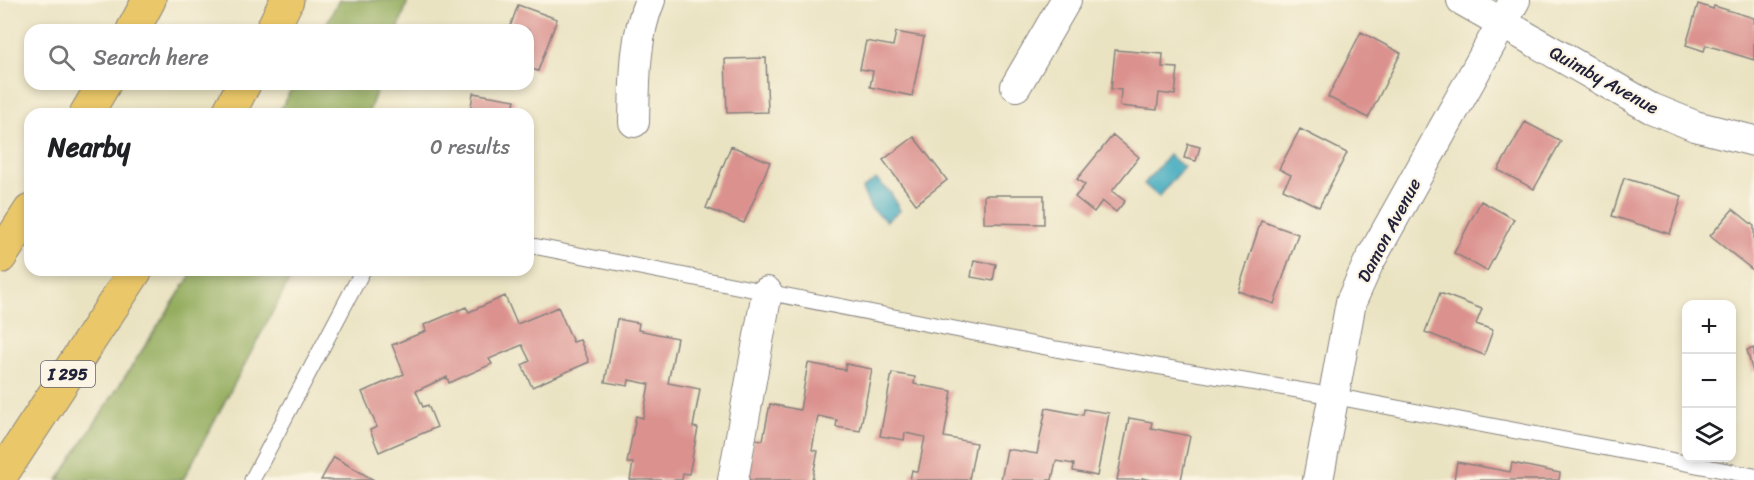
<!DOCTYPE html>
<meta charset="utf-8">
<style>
:root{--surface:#fff;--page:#f6f6f6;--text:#202124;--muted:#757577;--line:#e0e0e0}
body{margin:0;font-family:Sriracha,sans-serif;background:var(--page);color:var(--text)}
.controls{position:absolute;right:18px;bottom:18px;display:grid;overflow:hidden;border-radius:12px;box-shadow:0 3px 9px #0003}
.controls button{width:54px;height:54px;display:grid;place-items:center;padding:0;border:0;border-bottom:2px solid var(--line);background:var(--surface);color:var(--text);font:30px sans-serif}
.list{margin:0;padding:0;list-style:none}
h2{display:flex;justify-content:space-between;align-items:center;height:78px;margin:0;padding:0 24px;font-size:26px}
h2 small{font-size:20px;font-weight:400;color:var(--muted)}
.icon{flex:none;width:33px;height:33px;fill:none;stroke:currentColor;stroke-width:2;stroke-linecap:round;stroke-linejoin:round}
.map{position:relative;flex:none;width:1754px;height:480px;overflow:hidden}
.search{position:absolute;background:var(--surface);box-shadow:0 3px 9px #0003;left:24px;top:24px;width:510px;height:66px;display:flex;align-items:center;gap:15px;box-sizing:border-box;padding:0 21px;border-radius:18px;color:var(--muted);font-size:22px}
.panel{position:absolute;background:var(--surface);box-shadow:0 3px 9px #0003;left:24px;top:108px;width:510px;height:168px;border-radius:18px}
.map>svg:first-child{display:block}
</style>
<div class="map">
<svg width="1754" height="480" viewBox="0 0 1754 480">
<rect width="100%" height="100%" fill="#fcf5e5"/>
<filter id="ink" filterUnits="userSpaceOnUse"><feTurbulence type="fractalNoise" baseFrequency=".0167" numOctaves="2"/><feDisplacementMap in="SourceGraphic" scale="12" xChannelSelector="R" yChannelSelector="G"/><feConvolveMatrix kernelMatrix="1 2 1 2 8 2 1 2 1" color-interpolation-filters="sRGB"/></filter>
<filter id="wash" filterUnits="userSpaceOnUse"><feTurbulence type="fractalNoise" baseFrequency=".008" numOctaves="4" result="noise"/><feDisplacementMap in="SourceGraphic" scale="24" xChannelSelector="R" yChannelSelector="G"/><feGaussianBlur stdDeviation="1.35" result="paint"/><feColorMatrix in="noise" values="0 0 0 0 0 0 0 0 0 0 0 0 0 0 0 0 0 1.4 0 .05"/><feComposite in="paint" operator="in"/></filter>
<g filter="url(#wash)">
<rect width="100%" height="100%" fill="#eae3c2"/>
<path fill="#92ab5c" stroke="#5a664c" stroke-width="1.5" d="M339,0H408L398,30H323Z
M294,84H379L368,114H278Z
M194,270H295L183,480H58Z"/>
<path fill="#3ea9be" stroke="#30667c" stroke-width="1.5" d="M1169,155L1184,167L1159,197L1144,184Z
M876,179L891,193L900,211L886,221L870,207L862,189Z"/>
<g id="blocks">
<path fill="#db928f" d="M1698,4L1713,9L1714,6L1754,18V60L1706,45L1704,51L1686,45Z
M518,5L557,19L538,71L528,68V30H509Z
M896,32L924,37L912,96L870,87L873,71L860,69L866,41L893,46Z
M1361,32L1401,53L1368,118L1328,97Z
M1115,50L1163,54L1162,67L1178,68L1175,95L1159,93L1157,110L1120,106L1121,90L1111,89Z
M766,58L768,112L727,113L725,59Z
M473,93L515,100L512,114H470Z
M1525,122L1561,141L1534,189L1498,170Z
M1300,129L1347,153L1319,207L1283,189L1291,175L1279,169Z
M1113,135L1139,157L1112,191L1125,201L1116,212L1102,201L1094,212L1075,197L1085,185L1077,179Z
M914,137L947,180L916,204L883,160Z
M1188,144L1200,147L1196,161L1184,158Z
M731,146L770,162L744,223L706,208Z
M1624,178L1682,196L1670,234L1612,216Z
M984,195H1044V224L984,223Z
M1481,201L1514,219L1487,271L1454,253Z
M1733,209L1754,226V271L1710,236Z
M1261,221L1298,234L1274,304L1238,291Z
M974,260L996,264L993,281L971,277Z
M1440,293L1482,309L1476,324L1493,330L1484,355L1425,332Z
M505,296L517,324L558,307L573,342L580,340L589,362L532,387L522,365L530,361L522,345L489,359L492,364L449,383L447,377L416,391L423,407L428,405L437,427L379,452L370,430L377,427L362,392L404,374L392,345L426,331L424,325L466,307L469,312Z
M617,319L639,323L638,330L677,338L668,383L700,389L693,427L698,428L689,474L683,473L682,480H630L633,463H627L636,416L643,418L649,384L629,380L628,386L605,382Z
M1754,348V373H1753L1747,350Z
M808,363L845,370L846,364L872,369L860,431L836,427L837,420L818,416L812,450L818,451L812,480H747L754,439L763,440L770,404L800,410Z
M892,373L915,377L914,384L952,391L944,437L976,443L969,480H910L912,470L918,472L925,437L905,433L904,440L880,436Z
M1046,408L1083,415L1084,409L1109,413L1097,476L1073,471L1074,464L1056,461L1052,480H1001L1007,449L1037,454Z
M1129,418L1152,422L1151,428L1190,436L1181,480H1152L1142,478V480H1117Z
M334,457L374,480H321Z
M1457,462L1510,472L1512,463L1560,473L1559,480H1454Z"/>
</g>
</g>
<g filter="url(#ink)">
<use href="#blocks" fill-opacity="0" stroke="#86827e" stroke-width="1.5"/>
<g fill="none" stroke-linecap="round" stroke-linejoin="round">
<g stroke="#86827e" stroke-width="17">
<path id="lane" d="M528,245L1056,349L1333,396L1754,476
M252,480L363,270"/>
</g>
<g stroke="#86827e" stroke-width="32">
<path id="street" d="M1462,0L1651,108L1695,126L1754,141
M1016,86L1066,0
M634,122C635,81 634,38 650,0
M733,480L767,292
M1318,480L1351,302L1368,264L1515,0"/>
</g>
<g stroke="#86827e" stroke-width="35">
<path id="highway" d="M133,30L149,0
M272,30L287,0
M86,114L104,84
M228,114L244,84
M0,257L30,211
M0,477L136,270"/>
</g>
<use href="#lane" stroke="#fff" stroke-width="15"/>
<use href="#street" stroke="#fff" stroke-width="30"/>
<use href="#highway" stroke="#eac769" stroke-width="33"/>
</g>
</g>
<g text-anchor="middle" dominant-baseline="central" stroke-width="4.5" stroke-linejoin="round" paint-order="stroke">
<rect fill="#fcf5e5" stroke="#63616e" stroke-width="1.5" x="41" y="361" width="54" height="26" rx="4.5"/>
<g font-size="16" font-weight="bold" fill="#22223b">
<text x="68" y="374">I 295</text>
</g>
<g font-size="18" fill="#22223b" stroke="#fcf5e5">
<text transform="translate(1604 80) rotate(29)">Quimby Avenue</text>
<text transform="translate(1389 230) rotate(-62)">Damon Avenue</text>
</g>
</g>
</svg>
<div class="controls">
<button>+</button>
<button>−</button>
<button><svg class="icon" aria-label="layers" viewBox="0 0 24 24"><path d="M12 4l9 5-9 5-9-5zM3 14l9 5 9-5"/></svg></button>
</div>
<div class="search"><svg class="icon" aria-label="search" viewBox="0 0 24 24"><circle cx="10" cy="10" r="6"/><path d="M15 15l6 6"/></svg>Search here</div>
<section class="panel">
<h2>Nearby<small>0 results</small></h2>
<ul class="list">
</ul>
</section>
</div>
